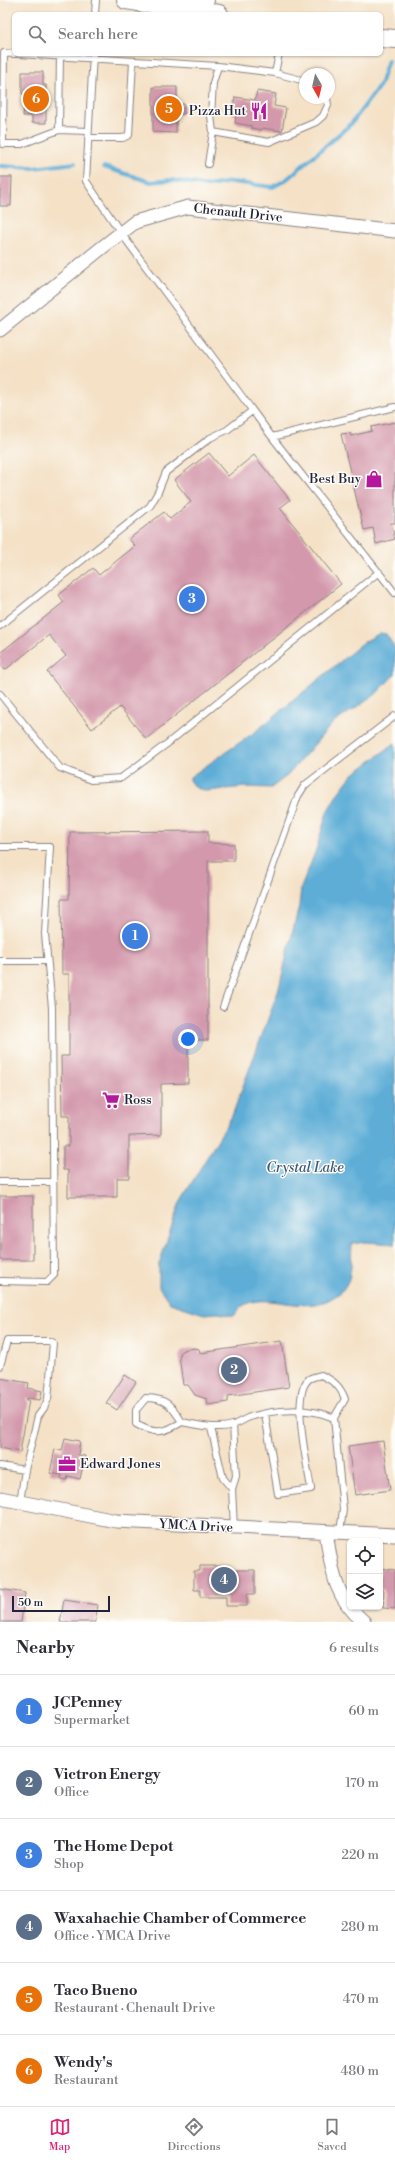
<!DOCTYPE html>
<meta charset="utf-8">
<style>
:root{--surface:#fff;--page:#f2f2f3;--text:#2b2b33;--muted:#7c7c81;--line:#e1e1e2;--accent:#db2777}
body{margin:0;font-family:"Libre Bodoni",serif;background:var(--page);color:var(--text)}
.controls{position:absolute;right:12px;bottom:12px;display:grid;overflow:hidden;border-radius:6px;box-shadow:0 1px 3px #0004}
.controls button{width:36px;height:36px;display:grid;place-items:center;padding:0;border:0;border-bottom:1px solid var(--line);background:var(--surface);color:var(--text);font:20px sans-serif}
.compass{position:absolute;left:299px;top:68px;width:36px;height:36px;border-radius:50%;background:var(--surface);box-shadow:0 1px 3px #0004;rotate:172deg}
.scale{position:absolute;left:12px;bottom:10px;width:98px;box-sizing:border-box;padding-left:4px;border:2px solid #22223b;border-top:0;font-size:11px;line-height:14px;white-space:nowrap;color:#22223b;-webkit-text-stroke:3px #fdfcf7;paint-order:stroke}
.you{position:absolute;left:188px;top:1039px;width:14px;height:14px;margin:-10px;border:3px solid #fff;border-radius:50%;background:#1a73e8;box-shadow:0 0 0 6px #1a73e833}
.badge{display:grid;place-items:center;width:26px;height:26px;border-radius:50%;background:var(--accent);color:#fff;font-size:13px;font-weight:700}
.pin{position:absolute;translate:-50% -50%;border:2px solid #fff;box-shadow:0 1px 4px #0006}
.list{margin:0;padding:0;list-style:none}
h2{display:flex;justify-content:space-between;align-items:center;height:52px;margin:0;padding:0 16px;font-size:17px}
h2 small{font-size:13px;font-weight:400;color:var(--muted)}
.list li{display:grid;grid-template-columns:26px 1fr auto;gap:12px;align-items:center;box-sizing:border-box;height:72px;padding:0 16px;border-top:1px solid var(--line)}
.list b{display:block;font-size:15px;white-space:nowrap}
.list p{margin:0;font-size:13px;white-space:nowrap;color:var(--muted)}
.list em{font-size:13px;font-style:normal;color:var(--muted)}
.icon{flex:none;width:22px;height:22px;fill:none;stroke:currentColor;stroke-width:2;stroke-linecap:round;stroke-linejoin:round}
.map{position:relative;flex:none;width:395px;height:1622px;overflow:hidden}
.search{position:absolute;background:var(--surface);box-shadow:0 1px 3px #0004;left:12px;right:12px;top:12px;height:44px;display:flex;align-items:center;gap:10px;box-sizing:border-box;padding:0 14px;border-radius:6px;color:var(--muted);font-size:15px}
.sheet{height:484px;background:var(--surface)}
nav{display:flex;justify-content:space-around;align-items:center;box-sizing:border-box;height:56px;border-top:1px solid var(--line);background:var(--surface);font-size:11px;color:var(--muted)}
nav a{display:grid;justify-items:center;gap:2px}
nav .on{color:var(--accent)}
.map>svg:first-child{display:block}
</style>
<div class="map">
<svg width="395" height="1622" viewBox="0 0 395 1622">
<rect width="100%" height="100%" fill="#fdfcf7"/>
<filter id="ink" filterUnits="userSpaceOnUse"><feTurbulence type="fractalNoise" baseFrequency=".025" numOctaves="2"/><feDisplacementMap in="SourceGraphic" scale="8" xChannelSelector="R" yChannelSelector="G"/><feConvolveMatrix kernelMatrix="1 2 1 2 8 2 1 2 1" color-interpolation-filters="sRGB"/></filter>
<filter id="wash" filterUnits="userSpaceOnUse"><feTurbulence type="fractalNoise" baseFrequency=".012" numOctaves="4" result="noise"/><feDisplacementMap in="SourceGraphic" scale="16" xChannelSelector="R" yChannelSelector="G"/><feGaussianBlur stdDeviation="0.9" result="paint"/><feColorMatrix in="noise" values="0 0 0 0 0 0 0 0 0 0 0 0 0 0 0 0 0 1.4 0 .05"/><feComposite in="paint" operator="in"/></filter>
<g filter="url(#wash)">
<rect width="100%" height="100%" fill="#f4e1c6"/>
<path fill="#5dadd7" stroke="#406889" d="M380,633L386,634L395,648V674L375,695L332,724L288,775L271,788L245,787L207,791L196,788L190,782V777L255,732L364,642Z
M395,743V1244L365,1242L352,1244C351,1254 352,1265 350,1275C349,1282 343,1291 337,1295C305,1318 272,1291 244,1305C240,1307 237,1312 234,1316L218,1313L204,1314L170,1303L159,1287V1264L180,1202L232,1116L278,992L299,906L301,888L316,850L327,812L338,793L352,775Z"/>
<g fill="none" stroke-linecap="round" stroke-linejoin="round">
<path stroke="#5dadd7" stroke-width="4" d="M0,166L34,168L75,163
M104,167L151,182L172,180L208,186L231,182L273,187L287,179L351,124L380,85L388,60"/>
</g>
<g id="blocks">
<path fill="#d398ac" d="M22,72H43V85H46V123H32V116H23L25,94H22Z
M153,87H177V104H184V114H176V133L153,132Z
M257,91L276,94L274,106L286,108L282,131L262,128V130L251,128L252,126L235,123L236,115L232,114L235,97L255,100Z
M0,177H12L11,206H0Z
M395,422V523H391L395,539L376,544L373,528L364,530L341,434L350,433L351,436L372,431L371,427Z
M209,453L228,476L254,455L290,500L280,508L341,584L146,739L120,707L92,729L47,672L66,656L49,635L5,670L0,664V653L64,602L59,595L93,568L99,575L135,546L129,539L164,512L170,519L191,502L174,480Z
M208,831V843L234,844V861H208V1040H188V1083L161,1084V1135L129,1136V1178H117V1197H68V1170H63V1146H69V1116H62L61,1056H69V974H62L61,899H69L70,832Z
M0,1196H33V1260H0Z
M282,1341L289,1387L228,1396V1402L208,1405L207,1399L195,1395L188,1385H183L179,1355H181L180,1352L186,1349L196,1348L199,1349L200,1353Z
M125,1375L136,1382L117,1410L106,1403Z
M0,1378L29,1383L28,1388L42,1391L40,1400L27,1398L26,1400H29L20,1452L0,1448Z
M65,1438L80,1441L78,1455L85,1456L80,1479L68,1476L67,1480L61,1479L62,1475L50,1473L55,1449L62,1451Z
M383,1441L390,1490L355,1495L348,1446Z
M200,1566H229V1570H255V1594H247V1606H226V1597H200V1590H194V1571H200Z
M380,1568L395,1570V1609L383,1608L384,1590L380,1589Z
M0,1589L25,1593L21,1622H0Z
M64,1600L98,1605L95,1622H60Z"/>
</g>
</g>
<g filter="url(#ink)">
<use href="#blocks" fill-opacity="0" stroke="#8b8280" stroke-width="1"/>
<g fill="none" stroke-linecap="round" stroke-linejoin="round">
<g stroke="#8b8280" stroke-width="8">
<path id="service" d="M95,14L96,0
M14,54L4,53L3,144H22L59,130L88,131
M19,54L218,66
M93,54L86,181L121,233L272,437L395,593
M275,73L305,81
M59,130L60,56
M213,132L269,142L316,122L323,116L328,105L327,98
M88,138H123L129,135L133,61
M208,164L213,132L211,116L213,83L218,66L275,73L279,54
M272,437L395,407
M0,626L150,506L158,492L166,472L210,438L227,430L252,411
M0,694L60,768L91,780L121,778L168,743L379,572
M0,847H50L45,934L52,1008L54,1275L47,1282L0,1281
M0,961H46
M223,1007L298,796L305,785L395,716
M0,1182H52
M0,1366L7,1341H49L53,1343L48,1399L44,1408L38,1416L25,1470
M265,1414L278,1494L311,1489C308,1467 290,1394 309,1379C312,1377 318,1376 321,1375C334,1381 340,1386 345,1399L334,1418
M182,1422C172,1406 166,1398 146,1398L136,1410V1424C155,1435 164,1433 182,1422C199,1425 216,1430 233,1425C239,1423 244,1419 250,1417C275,1409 309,1407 334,1418L343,1509L340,1533
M233,1425L236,1476L232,1489L234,1528
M211,1428L223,1478L232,1489
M0,1466L25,1470L20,1502"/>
</g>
<g stroke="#8b8280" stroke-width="15">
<path id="minor" d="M0,330L104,246L135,222L188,207L395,231
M0,1498L116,1521L395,1535
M326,1532C332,1569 333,1596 364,1622"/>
</g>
<g stroke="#8b8280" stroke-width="20">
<path id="secondary" d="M126,0L219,14
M381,38L395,39"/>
</g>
<g stroke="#8b8280" stroke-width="24">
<path id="motorway" d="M143,2L203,0"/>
</g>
<use href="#service" stroke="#fff" stroke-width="6"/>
<use href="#minor" stroke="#fff" stroke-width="13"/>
<use href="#secondary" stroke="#fff" stroke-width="18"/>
<use href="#motorway" stroke="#fff" stroke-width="22"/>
</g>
</g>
<defs>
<g id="restaurant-bare" transform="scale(1.38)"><path d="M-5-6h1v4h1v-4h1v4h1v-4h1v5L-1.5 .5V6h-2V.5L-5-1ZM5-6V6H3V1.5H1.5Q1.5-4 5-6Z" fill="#b5179e" stroke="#fdfcf7" stroke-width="2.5" paint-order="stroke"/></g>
<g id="shop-bare" transform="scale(1.38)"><path d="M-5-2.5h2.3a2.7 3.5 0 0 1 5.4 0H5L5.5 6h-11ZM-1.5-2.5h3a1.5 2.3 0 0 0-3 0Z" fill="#b5179e" stroke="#fdfcf7" stroke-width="2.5" paint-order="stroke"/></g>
<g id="supermarket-bare" transform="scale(1.38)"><path d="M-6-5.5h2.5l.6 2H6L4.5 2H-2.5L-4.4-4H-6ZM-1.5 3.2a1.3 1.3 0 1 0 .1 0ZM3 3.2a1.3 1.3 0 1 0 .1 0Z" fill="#b5179e" stroke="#fdfcf7" stroke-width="2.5" paint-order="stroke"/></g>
<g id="office-bare" transform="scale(1.38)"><path d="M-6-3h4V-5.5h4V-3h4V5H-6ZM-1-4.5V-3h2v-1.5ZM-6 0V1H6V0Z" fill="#b5179e" stroke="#fdfcf7" stroke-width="2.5" paint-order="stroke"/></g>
</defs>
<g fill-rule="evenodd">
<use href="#restaurant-bare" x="259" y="111"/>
<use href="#shop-bare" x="374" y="479"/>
<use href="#supermarket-bare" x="111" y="1100"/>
<use href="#office-bare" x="67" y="1464"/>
</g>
<g text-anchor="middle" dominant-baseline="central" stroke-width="3" stroke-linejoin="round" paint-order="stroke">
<g font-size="13" fill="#22223b" stroke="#fdfcf7" text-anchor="end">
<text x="246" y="111">Pizza Hut</text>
<text x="361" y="479">Best Buy</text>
<text x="124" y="1100" text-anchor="start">Ross</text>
<text x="80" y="1464" text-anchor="start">Edward Jones</text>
</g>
<g font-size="13" fill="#22223b" stroke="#fdfcf7">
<text transform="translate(238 213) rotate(6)">Chenault Drive</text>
<text transform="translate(196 1526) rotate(3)">YMCA Drive</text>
</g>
<g font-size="14" font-style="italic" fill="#3a5a79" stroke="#fdfcf7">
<text x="305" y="1168">Crystal Lake</text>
</g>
</g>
</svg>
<div class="controls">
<button><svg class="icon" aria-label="locate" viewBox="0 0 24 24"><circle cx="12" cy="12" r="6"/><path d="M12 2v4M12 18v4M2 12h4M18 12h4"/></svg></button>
<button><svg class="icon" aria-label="layers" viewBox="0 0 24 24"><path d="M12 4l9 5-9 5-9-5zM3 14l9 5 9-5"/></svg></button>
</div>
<svg class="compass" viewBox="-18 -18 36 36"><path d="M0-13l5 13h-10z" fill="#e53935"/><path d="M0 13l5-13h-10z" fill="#7c7c81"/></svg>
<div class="scale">50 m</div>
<div class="you"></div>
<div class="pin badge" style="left:135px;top:936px;background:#3f7fe0">1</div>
<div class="pin badge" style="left:234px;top:1370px;background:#5c6f8a">2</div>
<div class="pin badge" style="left:192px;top:599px;background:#3f7fe0">3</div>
<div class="pin badge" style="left:224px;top:1580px;background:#5c6f8a">4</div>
<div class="pin badge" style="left:169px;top:109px;background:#e8710a">5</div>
<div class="pin badge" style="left:36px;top:99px;background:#e8710a">6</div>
<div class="search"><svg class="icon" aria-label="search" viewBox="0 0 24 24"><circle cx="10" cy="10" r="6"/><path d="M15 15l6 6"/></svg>Search here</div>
</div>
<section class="sheet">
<h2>Nearby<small>6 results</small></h2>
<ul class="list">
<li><span class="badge" style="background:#3f7fe0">1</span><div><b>JCPenney</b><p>Supermarket</p></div><em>60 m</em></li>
<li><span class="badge" style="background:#5c6f8a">2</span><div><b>Victron Energy</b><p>Office</p></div><em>170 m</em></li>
<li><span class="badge" style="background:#3f7fe0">3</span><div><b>The Home Depot</b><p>Shop</p></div><em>220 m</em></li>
<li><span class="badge" style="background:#5c6f8a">4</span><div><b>Waxahachie Chamber of Commerce</b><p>Office · YMCA Drive</p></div><em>280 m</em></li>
<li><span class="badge" style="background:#e8710a">5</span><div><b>Taco Bueno</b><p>Restaurant · Chenault Drive</p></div><em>470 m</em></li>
<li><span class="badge" style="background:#e8710a">6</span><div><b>Wendy's</b><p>Restaurant</p></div><em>480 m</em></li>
</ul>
</section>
<nav>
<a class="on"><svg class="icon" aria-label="map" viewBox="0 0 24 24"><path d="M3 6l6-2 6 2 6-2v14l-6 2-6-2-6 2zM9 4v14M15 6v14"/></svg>Map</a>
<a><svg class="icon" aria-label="directions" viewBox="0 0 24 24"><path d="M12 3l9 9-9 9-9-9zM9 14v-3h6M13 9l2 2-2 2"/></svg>Directions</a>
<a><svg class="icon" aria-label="saved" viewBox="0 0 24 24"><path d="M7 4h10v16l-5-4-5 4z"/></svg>Saved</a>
</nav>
